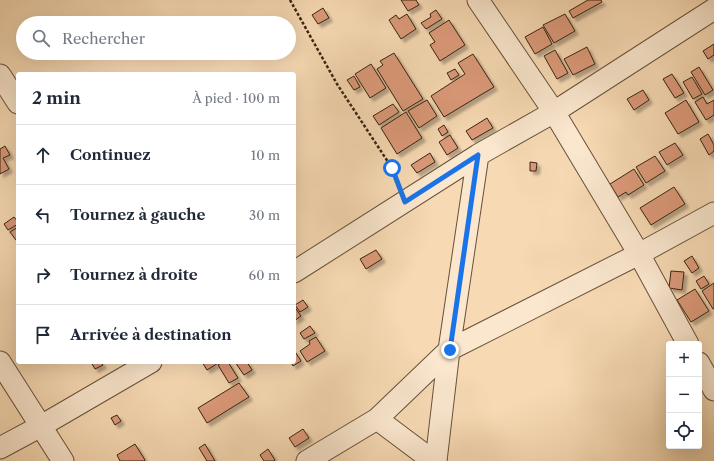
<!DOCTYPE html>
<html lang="fr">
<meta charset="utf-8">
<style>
:root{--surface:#fff;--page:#f2f2f3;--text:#1f2937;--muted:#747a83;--line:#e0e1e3}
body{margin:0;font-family:"Libre Caslon Text",serif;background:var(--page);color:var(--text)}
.controls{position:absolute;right:12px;bottom:12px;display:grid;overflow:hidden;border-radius:4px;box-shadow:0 4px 16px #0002}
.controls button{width:36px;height:36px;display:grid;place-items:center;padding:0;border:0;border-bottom:1px solid var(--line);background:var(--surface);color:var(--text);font:20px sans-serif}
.stop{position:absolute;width:12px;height:12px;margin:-9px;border:3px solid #1a73e8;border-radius:50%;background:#fff}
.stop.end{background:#1a73e8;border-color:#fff;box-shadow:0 1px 4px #0008}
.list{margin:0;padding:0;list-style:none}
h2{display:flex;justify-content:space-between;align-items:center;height:52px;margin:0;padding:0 16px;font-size:17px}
h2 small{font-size:13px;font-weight:400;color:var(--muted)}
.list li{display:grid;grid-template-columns:26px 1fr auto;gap:12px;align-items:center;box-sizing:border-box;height:60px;padding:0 16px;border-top:1px solid var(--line)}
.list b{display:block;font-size:15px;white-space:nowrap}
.list em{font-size:13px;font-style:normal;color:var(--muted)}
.icon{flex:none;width:22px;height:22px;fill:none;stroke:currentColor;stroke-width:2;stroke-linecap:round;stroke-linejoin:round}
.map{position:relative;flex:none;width:714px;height:461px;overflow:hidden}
.search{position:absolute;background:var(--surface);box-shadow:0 4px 16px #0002;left:16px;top:16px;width:280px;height:44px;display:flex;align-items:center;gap:10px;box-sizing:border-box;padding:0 14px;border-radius:22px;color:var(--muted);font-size:15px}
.panel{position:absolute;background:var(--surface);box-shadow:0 4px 16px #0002;left:16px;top:72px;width:280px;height:292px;border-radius:4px}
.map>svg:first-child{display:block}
</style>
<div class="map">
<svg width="714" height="461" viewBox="0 0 714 461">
<defs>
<filter id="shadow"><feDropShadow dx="3.5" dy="3.5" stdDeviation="1" flood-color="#0004"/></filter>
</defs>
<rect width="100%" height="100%" fill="#f7dab4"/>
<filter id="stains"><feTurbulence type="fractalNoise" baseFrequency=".005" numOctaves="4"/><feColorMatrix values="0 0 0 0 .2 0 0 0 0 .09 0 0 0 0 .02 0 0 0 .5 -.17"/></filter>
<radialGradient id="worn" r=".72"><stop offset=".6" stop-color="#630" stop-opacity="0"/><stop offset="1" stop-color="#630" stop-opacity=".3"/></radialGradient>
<path fill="#dd9a7a" stroke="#372311" filter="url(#shadow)" d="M401,0H416L419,5L408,11Z
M588,0H601L602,2L573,18L569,11Z
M323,8L329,18L318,24L312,15Z
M436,10L442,19L426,29L421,23L431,17L430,14Z
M407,14L416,29L401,39L389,20L396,15L399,19Z
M565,14L575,31L554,43L543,25Z
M449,20L465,45L440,61L430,45L435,42L429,33Z
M543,27L552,44L535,54L525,37Z
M714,44V55L708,59L703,51Z
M587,47L595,64L573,75L564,59Z
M555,50L568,73L557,79L544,56Z
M394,53L423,99L403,111L377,69L383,65L380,61Z
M473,54L494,87L444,117L431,96L465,74L458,63Z
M371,64L386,88L370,98L355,74Z
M699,67L713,90L705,95L691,72Z
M455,69L459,75L451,80L447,73Z
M672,74L684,93L675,98L663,79Z
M354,76L360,87L354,90L347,80Z
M692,77L702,94L693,99L683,82Z
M643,90L649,100L634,110L627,99Z
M703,97L707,104L714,100V115L706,120L695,102Z
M427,100L437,116L419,128L408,111Z
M686,100L699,122L678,134L665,113Z
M393,104L399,112L379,125L373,116Z
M406,112L422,138L397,154L381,128Z
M487,118L493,128L472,140L466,131Z
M444,125L448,132L442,136L438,129Z
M708,134L714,145V151L709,155L700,139Z
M450,135L458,148L447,155L439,142Z
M675,143L683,155L667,165L659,152Z
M5,146L10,155L3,158L9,169L0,174V149Z
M430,153L435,162L417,173L411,165Z
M655,156L665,171L646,183L636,167Z
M530,162L537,163L536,171H530Z
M634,169L644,185L628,195L626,192L618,197L610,184Z
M674,187L685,204L651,225L640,208Z
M14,217L18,222V224L8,230L4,224Z
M18,227V238L16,240L10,232Z
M376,250L382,259L366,269L360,259Z
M692,256L699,268L692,273L684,261Z
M671,271L684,272L682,290L669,288Z
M704,276L709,284L701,289L696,281Z
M714,283V309H713L702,291Z
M695,289L709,311L691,322L677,300Z
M303,300L308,307L300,312L295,305Z
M294,306L301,316L294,321Z
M310,326L315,333L304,339L300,333Z
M316,337L325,351L307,362L300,351L310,344L309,341Z
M294,350L301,361L293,366L291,362H294Z
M91,362H101L103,365L95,369Z
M202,362H220L207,370Z
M223,362H228L238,378L229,383L218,365Z
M235,362H247L252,370L244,375Z
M239,383L249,397L207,423L198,408Z
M117,415L121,421L115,425L111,418Z
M303,429L309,438L295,447L289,438Z
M135,444L145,460L144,461H120L117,455Z
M205,444L215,461H207L199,448Z
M268,449L275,460L274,461H264L260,455Z"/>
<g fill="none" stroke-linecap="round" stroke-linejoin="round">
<g stroke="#67513a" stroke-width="23">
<path id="minor" d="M478,0L554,112L639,254L688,344
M0,75L18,103
M294,272L478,155L554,112L714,9
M0,362L63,461
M699,363L714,390
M377,419L433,461
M0,448L41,426L151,362
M307,461L377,419L449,350L639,254L714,213
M436,461L449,350L478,155"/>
</g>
<path stroke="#372311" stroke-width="2.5" stroke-dasharray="3 2" stroke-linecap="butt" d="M290,0L337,84L392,168L397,182"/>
<use href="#minor" stroke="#fae7ce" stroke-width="21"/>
</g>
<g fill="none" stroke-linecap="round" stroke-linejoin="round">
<path stroke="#1a73e8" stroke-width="5" d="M392,168L405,202L478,155L450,350"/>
</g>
<rect width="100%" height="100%" filter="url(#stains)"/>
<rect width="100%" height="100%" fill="url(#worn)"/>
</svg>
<div class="controls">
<button>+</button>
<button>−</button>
<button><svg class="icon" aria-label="locate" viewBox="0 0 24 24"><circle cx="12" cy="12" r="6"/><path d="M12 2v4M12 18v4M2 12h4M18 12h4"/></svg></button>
</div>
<div class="stop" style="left:392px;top:168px"></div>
<div class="stop end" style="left:450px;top:350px"></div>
<div class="search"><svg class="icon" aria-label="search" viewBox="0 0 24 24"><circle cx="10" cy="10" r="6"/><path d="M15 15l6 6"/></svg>Rechercher</div>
<section class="panel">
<h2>2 min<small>À pied · 100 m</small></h2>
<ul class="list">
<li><svg class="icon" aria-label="ahead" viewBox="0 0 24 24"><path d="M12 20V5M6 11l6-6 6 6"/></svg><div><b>Continuez</b></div><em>10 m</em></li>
<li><svg class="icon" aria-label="left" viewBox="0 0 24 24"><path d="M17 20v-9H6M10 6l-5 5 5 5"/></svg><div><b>Tournez à gauche</b></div><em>30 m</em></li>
<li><svg class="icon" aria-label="right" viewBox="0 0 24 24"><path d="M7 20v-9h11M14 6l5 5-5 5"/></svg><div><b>Tournez à droite</b></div><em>60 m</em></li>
<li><svg class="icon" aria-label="arrive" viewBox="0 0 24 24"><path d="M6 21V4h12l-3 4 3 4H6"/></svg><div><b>Arrivée à destination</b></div></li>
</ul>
</section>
</div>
